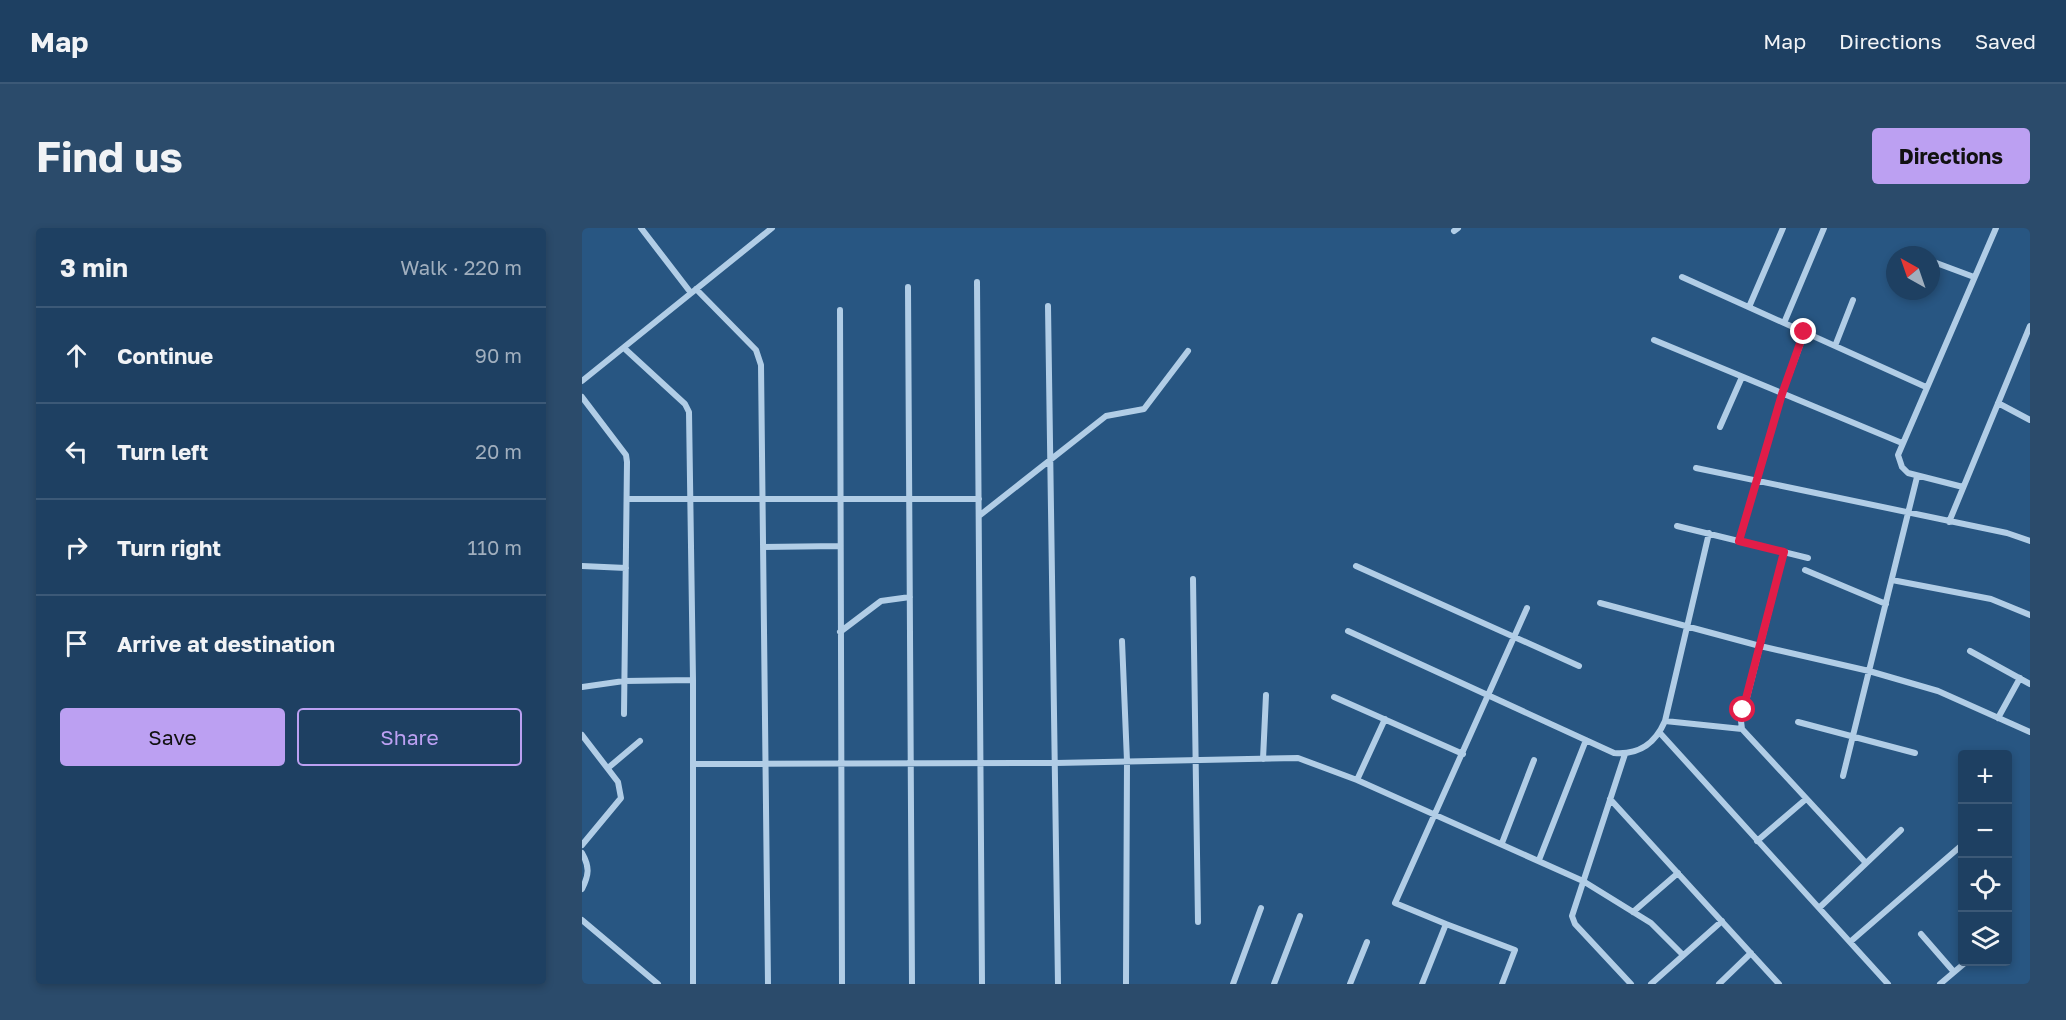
<!DOCTYPE html>
<meta charset="utf-8">
<style>
:root{--surface:#1e4062;--page:#2b4b6b;--text:#f1f3f6;--muted:#a1afbe;--line:#3c5977;--accent:#bca0f2}
body{margin:0;font-family:"Golos Text",sans-serif;background:var(--page);color:var(--text)}
.controls{position:absolute;right:18px;bottom:18px;display:grid;overflow:hidden;border-radius:6px;box-shadow:0 3px 9px #0003}
.controls button{width:54px;height:54px;display:grid;place-items:center;padding:0;border:0;border-bottom:2px solid var(--line);background:var(--surface);color:var(--text);font:30px sans-serif}
.compass{position:absolute;left:1304px;top:18px;width:54px;height:54px;border-radius:50%;background:var(--surface);box-shadow:0 3px 9px #0003;rotate:320deg}
.stop{position:absolute;width:18px;height:18px;margin:-14px;border:4px solid #e11d48;border-radius:50%;background:#fff}
.stop.end{background:#e11d48;border-color:#fff;box-shadow:0 2px 6px #0008}
.list{margin:0;padding:0;list-style:none}
h2{display:flex;justify-content:space-between;align-items:center;height:78px;margin:0;padding:0 24px;font-size:26px}
h2 small{font-size:20px;font-weight:400;color:var(--muted)}
.list li{display:grid;grid-template-columns:39px 1fr auto;gap:18px;align-items:center;box-sizing:border-box;height:96px;padding:0 24px;border-top:2px solid var(--line)}
.list b{display:block;font-size:22px;white-space:nowrap}
.list em{font-size:20px;font-style:normal;color:var(--muted)}
.actions{display:flex;gap:12px;padding:18px 24px}
.actions a{flex:1;padding:14px 0;border:2px solid var(--accent);border-radius:6px;text-align:center;font-size:21px;color:var(--accent)}
.actions .main{background:var(--accent);color:#111}
.icon{flex:none;width:33px;height:33px;fill:none;stroke:currentColor;stroke-width:2;stroke-linecap:round;stroke-linejoin:round}
.map{position:relative;flex:none;width:1448px;height:756px;overflow:hidden;border-radius:6px}
header{display:flex;align-items:center;gap:36px;box-sizing:border-box;height:84px;padding:0 30px;background:var(--surface);border-bottom:2px solid var(--line)}
header strong{font-size:28px}
nav{display:flex;gap:33px;margin-inline-start:auto;font-size:21px}
.intro{display:flex;align-items:center;justify-content:space-between;box-sizing:border-box;height:144px;padding:0 36px}
h1{margin:0;font-size:42px}
.button{padding:15px 27px;border-radius:6px;background:var(--accent);color:#111;font-size:21px;font-weight:700}
main{display:flex;gap:36px;padding:0 36px}
aside{flex:1;background:var(--surface);border-radius:6px;box-shadow:0 3px 9px #0003}
.map>svg:first-child{display:block}
</style>
<header>
<strong>Map</strong>
<nav><a>Map</a><a>Directions</a><a>Saved</a></nav>
</header>
<div class="intro"><h1>Find us</h1><a class="button">Directions</a></div>
<main>
<aside>
<h2>3 min<small>Walk · 220 m</small></h2>
<ul class="list">
<li><svg class="icon" aria-label="ahead" viewBox="0 0 24 24"><path d="M12 20V5M6 11l6-6 6 6"/></svg><div><b>Continue</b></div><em>90 m</em></li>
<li><svg class="icon" aria-label="left" viewBox="0 0 24 24"><path d="M17 20v-9H6M10 6l-5 5 5 5"/></svg><div><b>Turn left</b></div><em>20 m</em></li>
<li><svg class="icon" aria-label="right" viewBox="0 0 24 24"><path d="M7 20v-9h11M14 6l5 5-5 5"/></svg><div><b>Turn right</b></div><em>110 m</em></li>
<li><svg class="icon" aria-label="arrive" viewBox="0 0 24 24"><path d="M6 21V4h12l-3 4 3 4H6"/></svg><div><b>Arrive at destination</b></div></li>
</ul>
<div class="actions"><a class="main">Save</a><a>Share</a></div>
</aside>
<div class="map">
<svg width="1448" height="756" viewBox="0 0 1448 756">
<rect width="100%" height="100%" fill="#285682"/>
<g fill="none" stroke-linecap="round" stroke-linejoin="round">
<path stroke="#b1cde6" stroke-width="6" d="M59,0L109,65
M872,3L876,0
M1330,26L1333,27
M1349,33L1392,49
M1100,49L1344,159
M395,54L400,756
M326,59L330,756
M114,61L174,122L179,137L186,756
M466,78L476,756
M1167,79L1201,0
M258,82L260,756
M1202,95L1242,0
M1072,112L1320,215
M1253,118L1271,72
M42,120L103,176L107,184L111,452V756
M0,153L190,0
M0,169L44,227L45,234L42,486
M1416,175L1448,192
M1138,199L1160,149
M1114,240L1425,305L1448,313
M1381,259L1326,245L1320,239L1316,227L1414,0
M45,271H397
M397,288L524,188L562,181L606,123
M1367,294L1448,98
M1095,298L1226,330
M1157,313L1200,166L1223,104
M181,319L258,318
M1202,324L1159,493L1160,501L1284,635
M0,338L44,340
M774,338L997,438
M1223,342L1304,376
M611,351L616,694
M1310,352L1409,371L1448,387
M1018,375L1178,418L1287,443L1356,463L1448,504
M766,403L1032,525C1057,527 1073,516 1083,493L1127,305
M258,404L299,373L328,369
M540,413L545,533L544,756
M1388,423L1448,456
M0,459L42,453L111,452
M752,469L881,526
M1416,490L1438,450
M1083,493L1160,501
M1216,494L1333,525
M1078,505L1306,756
M0,507L36,554L39,570L0,617
M1043,526L990,688L993,696L1049,756
M681,531L684,467
M112,536L474,535L716,530L775,552L1001,653L1069,695L1101,727
M26,540L58,513
M1261,548L1335,249
M775,552L803,491
M1028,571L1197,756
M1175,613L1224,571
M920,615L952,532
M0,625C8,639 7,647 0,661
M957,632L1004,512
M1237,680L1319,602
M1051,684L1096,645
M0,692L76,756
M864,696L933,722L920,756
M1339,706L1372,744
M1268,714L1380,617
M651,756L679,680
M692,756L718,688
M768,756L785,714
M840,756L864,696L813,675L945,380
M1069,756L1140,693
M1137,756L1169,725
M1358,756L1384,734"/>
</g>
<g fill="none" stroke-linecap="round" stroke-linejoin="round">
<path stroke="#e11d48" stroke-width="8" d="M1161,482L1202,324L1157,313L1200,166L1222,104"/>
</g>
</svg>
<div class="controls">
<button>+</button>
<button>−</button>
<button><svg class="icon" aria-label="locate" viewBox="0 0 24 24"><circle cx="12" cy="12" r="6"/><path d="M12 2v4M12 18v4M2 12h4M18 12h4"/></svg></button>
<button><svg class="icon" aria-label="layers" viewBox="0 0 24 24"><path d="M12 4l9 5-9 5-9-5zM3 14l9 5 9-5"/></svg></button>
</div>
<svg class="compass" viewBox="-18 -18 36 36"><path d="M0-13l5 13h-10z" fill="#e53935"/><path d="M0 13l5-13h-10z" fill="#a1afbe"/></svg>
<div class="stop" style="left:1161px;top:482px"></div>
<div class="stop end" style="left:1222px;top:104px"></div>
</div>
</main>
